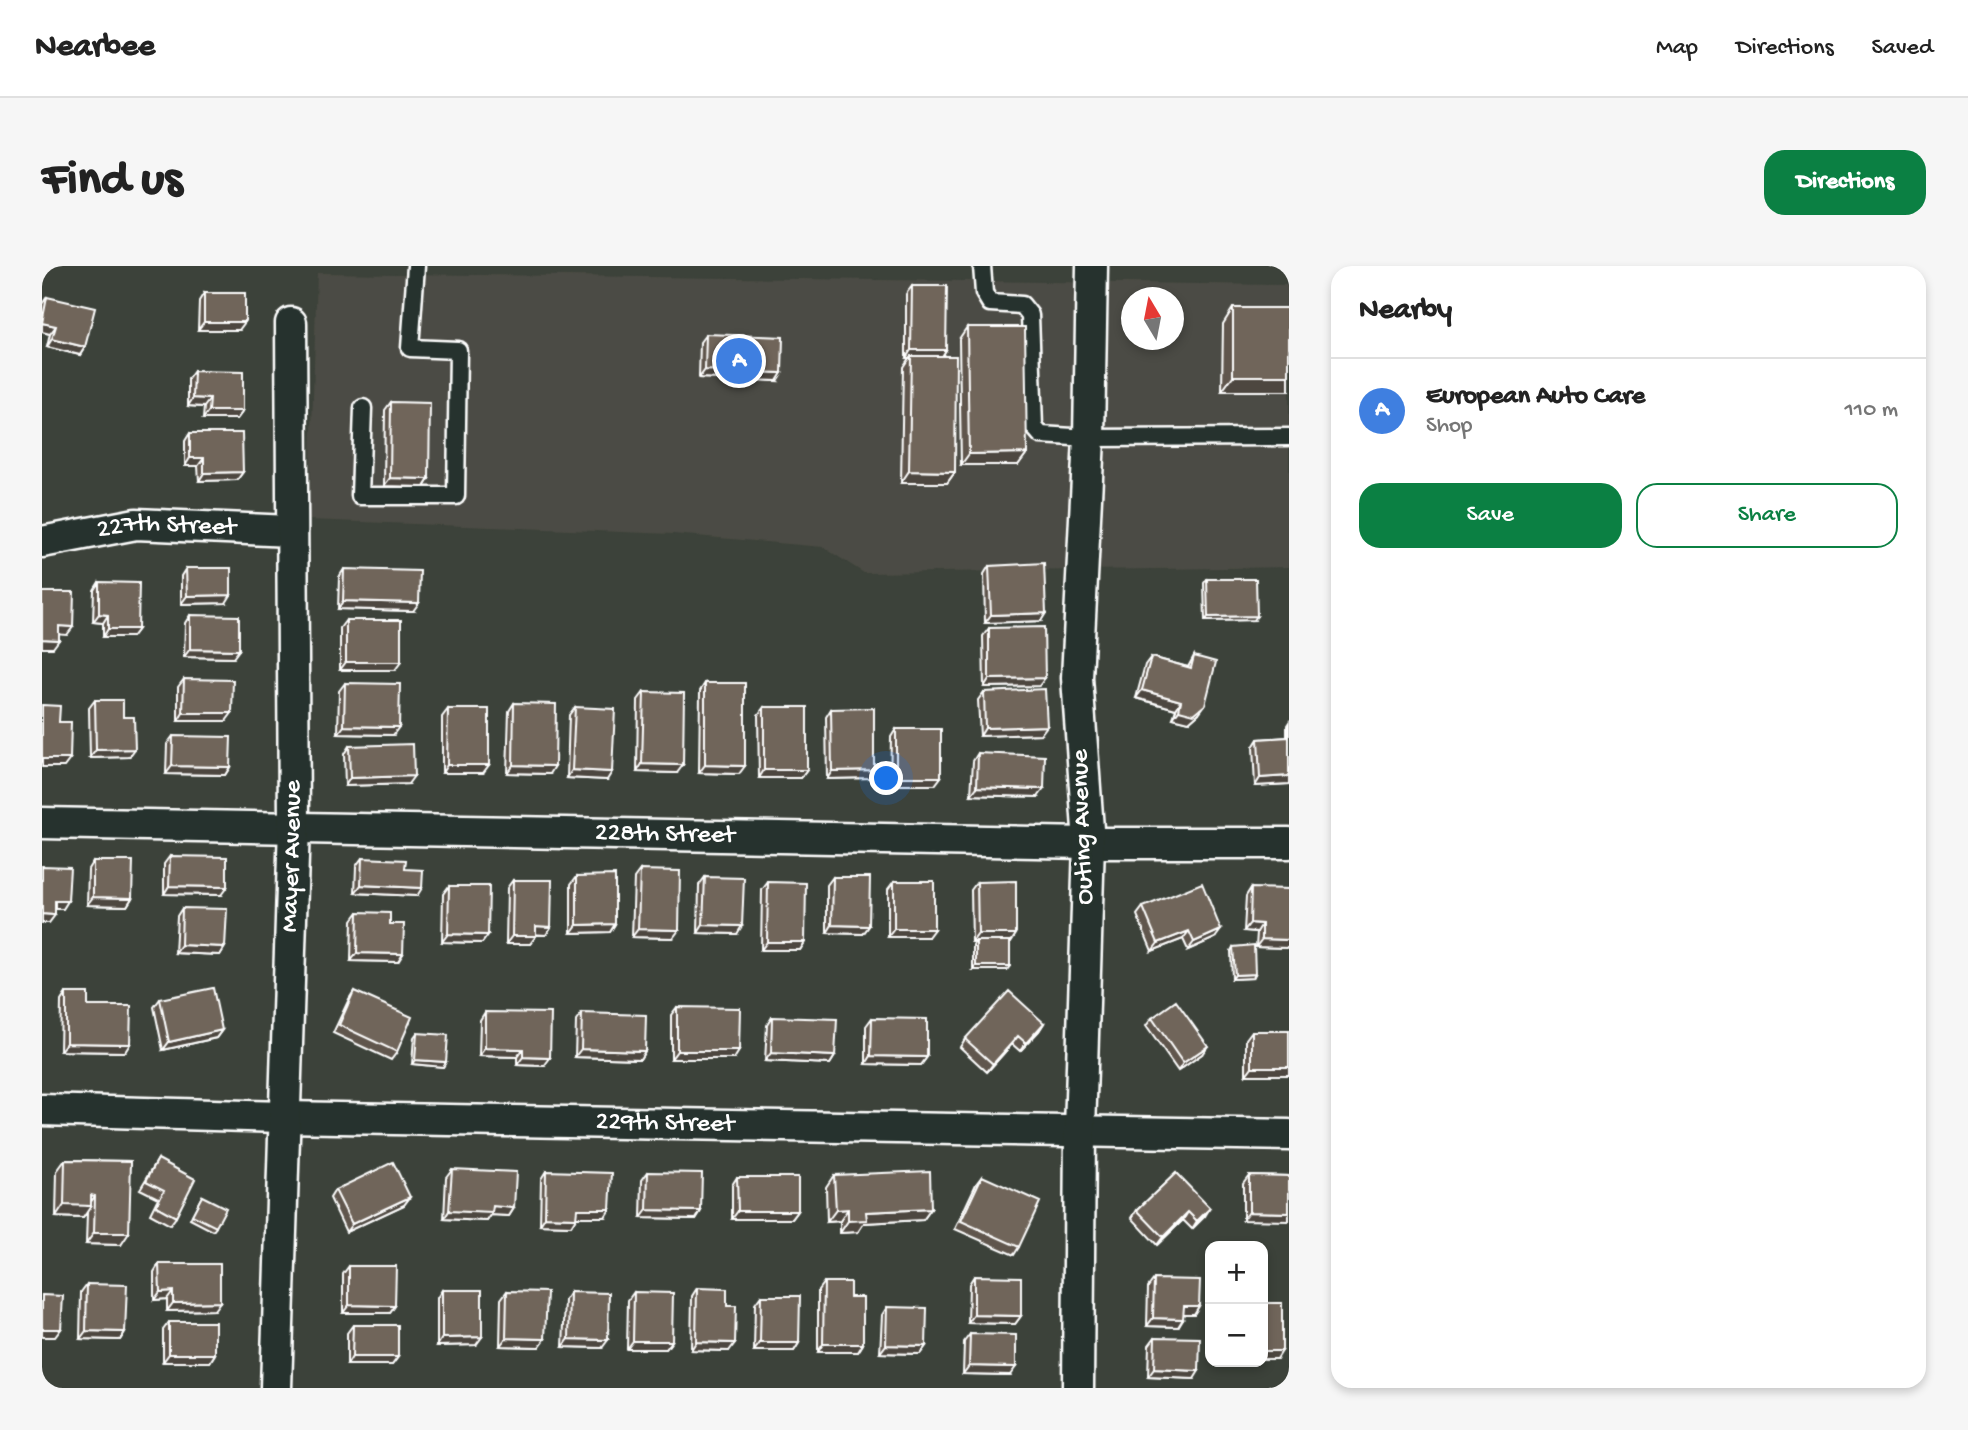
<!DOCTYPE html>
<meta charset="utf-8">
<style>
:root{--surface:#fff;--page:#f6f6f6;--text:#222;--muted:#767676;--line:#e0e0e0;--accent:#0b8043}
body{margin:0;font-family:"Gochi Hand",sans-serif;background:var(--page);color:var(--text)}
.controls{position:absolute;right:21px;bottom:21px;display:grid;overflow:hidden;border-radius:14px;box-shadow:0 4px 10px #0003}
.controls button{width:63px;height:63px;display:grid;place-items:center;padding:0;border:0;border-bottom:2px solid var(--line);background:var(--surface);color:var(--text);font:35px sans-serif}
.compass{position:absolute;left:1079px;top:21px;width:63px;height:63px;border-radius:50%;background:var(--surface);box-shadow:0 4px 10px #0003;rotate:350deg}
.you{position:absolute;left:845px;top:513px;width:24px;height:24px;margin:-18px;border:5px solid #fff;border-radius:50%;background:#1a73e8;box-shadow:0 0 0 10px #1a73e833}
.badge{display:grid;place-items:center;width:46px;height:46px;border-radius:50%;background:var(--accent);color:#fff;font-size:23px;font-weight:700}
.pin{position:absolute;translate:-50% -50%;border:4px solid #fff;box-shadow:0 2px 7px #0006}
.list{margin:0;padding:0;list-style:none}
h2{display:flex;justify-content:space-between;align-items:center;height:91px;margin:0;padding:0 28px;font-size:30px}
h2 small{font-size:23px;font-weight:400;color:var(--muted)}
.list li{display:grid;grid-template-columns:46px 1fr auto;gap:21px;align-items:center;box-sizing:border-box;height:105px;padding:0 28px;border-top:2px solid var(--line)}
.list b{display:block;font-size:26px;white-space:nowrap}
.list p{margin:0;font-size:23px;white-space:nowrap;color:var(--muted)}
.list em{font-size:23px;font-style:normal;color:var(--muted)}
.actions{display:flex;gap:14px;padding:21px 28px}
.actions a{flex:1;padding:16px 0;border:2px solid var(--accent);border-radius:21px;text-align:center;font-size:24px;color:var(--accent)}
.actions .main{background:var(--accent);color:#fff}
.map{position:relative;flex:none;width:1247px;height:1122px;overflow:hidden;border-radius:21px}
header{display:flex;align-items:center;gap:42px;box-sizing:border-box;height:98px;padding:0 35px;background:var(--surface);border-bottom:2px solid var(--line)}
header strong{font-size:33px}
nav{display:flex;gap:38px;margin-inline-start:auto;font-size:24px}
.intro{display:flex;align-items:center;justify-content:space-between;box-sizing:border-box;height:168px;padding:0 42px}
h1{margin:0;font-size:49px}
.button{padding:18px 32px;border-radius:21px;background:var(--accent);color:#fff;font-size:24px;font-weight:700}
main{display:flex;gap:42px;padding:0 42px}
aside{flex:1;background:var(--surface);border-radius:21px;box-shadow:0 4px 10px #0003}
.map>svg:first-child{display:block}
</style>
<header>
<strong>Nearbee</strong>
<nav><a>Map</a><a>Directions</a><a>Saved</a></nav>
</header>
<div class="intro"><h1>Find us</h1><a class="button">Directions</a></div>
<main>
<div class="map">
<svg width="1247" height="1122" viewBox="0 0 1247 1122">
<rect width="100%" height="100%" fill="#3c423a"/>
<filter id="ink" filterUnits="userSpaceOnUse"><feTurbulence type="fractalNoise" baseFrequency=".0143" numOctaves="2"/><feDisplacementMap in="SourceGraphic" scale="14" xChannelSelector="R" yChannelSelector="G"/><feConvolveMatrix kernelMatrix="1 2 1 2 8 2 1 2 1" color-interpolation-filters="sRGB"/></filter>
<g filter="url(#ink)">
<path fill="#4c4c44" fill-rule="evenodd" d="M275,7L1247,19V301L822,307L781,281L631,268L267,254ZM1090,32H1132V74H1090Z"/>
<g fill="none" stroke-linecap="round" stroke-linejoin="round">
<g stroke="#fff" stroke-width="21">
<path id="lane" d="M940,0L942,27L948,37L980,39L988,49L992,161L999,169L1047,172L1247,171
M321,142L318,230H414L416,84L368,82L374,0"/>
</g>
<g stroke="#fff" stroke-width="35">
<g id="street">
<path id="s1" d="M0,276L94,258L248,265"/>
<path id="s2" d="M0,557L1047,577H1247"/>
<path id="s3" d="M0,844L242,851L1247,869"/>
<path id="s4" d="M234,1122L252,559L249,57"/>
<path d="M1036,1122L1038,865L1047,577L1035,412L1047,172L1050,0"/>
</g>
</g>
<use href="#lane" stroke="#26332d" stroke-width="16"/>
<use href="#street" stroke="#26332d" stroke-width="30"/>
</g>
<path fill="#60574d" stroke="#fff" stroke-width="2" d="M870,20L904,84L900,90L913,206L905,217H859L861,101L867,92H864V28Z
M162,27L197,64H156L157,35Z
M5,31L43,81L38,89L5,81L8,68L0,66V38Z
M1191,42H1247V125H1180L1181,58Z
M925,61L985,187L976,199H919L917,73Z
M664,68L735,115L657,112L658,76Z
M152,105L201,145L195,153H161L162,141L146,140V113Z
M349,136L387,213L382,221L342,220L343,144Z
M148,167L201,206L195,214L157,215L156,200H143V175Z
M947,300L999,355L943,357L942,308Z
M144,302L184,337L139,338V310Z
M302,303L371,345L296,343L297,311Z
M1165,313L1212,354L1163,355L1162,317Z
M57,316L96,363L90,371H61V357L51,356L52,324Z
M148,349L191,392L142,391L143,357Z
M304,354L353,404H298V362Z
M947,362L997,420L942,421L941,370Z
M1152,390L1157,447L1147,456L1131,452L1134,443L1094,432L1103,399L1109,391L1146,401Z
M142,413L184,455H136V421Z
M303,417L351,469L296,468L297,425Z
M663,417L697,508L657,507L658,425Z
M602,426L635,507L595,506L596,434Z
M942,426L999,468L938,470L936,434Z
M53,434L81,451L87,491L48,492L47,442Z
M472,437L508,508L465,507L467,445Z
M533,441L565,514L525,512L527,449Z
M722,441L765,504L759,512H717L716,449Z
M406,443L441,507H400V451Z
M789,443L827,512L785,513L784,451Z
M1247,456V518L1213,520L1211,481L1216,473L1245,471V459Z
M854,463L893,519H848L849,471Z
M131,470L188,501L183,509L124,508L125,478Z
M307,480L366,518L303,520L302,488Z
M936,487L996,531L929,529L931,495Z
M128,590L179,629L122,628V598Z
M320,592L363,603L375,630L313,627L314,600Z
M51,595L90,632L85,640L45,639L46,603Z
M598,604L631,672L590,671L592,612Z
M535,610L573,658L568,666L529,667V618Z
M663,611L695,668L656,667L657,619Z
M791,611L827,660L821,668L785,667V619Z
M471,614L509,661L504,669H494L488,678H464L465,622Z
M852,615L886,671H846V623Z
M726,616L763,676L758,684H719L720,624Z
M935,616L974,668L968,676L965,704H931V679L933,676H930L929,624Z
M407,620L446,669L440,677L400,676L401,628Z
M1209,622L1247,682L1214,681L1215,666L1202,665L1204,630Z
M1101,641L1173,672L1146,684L1141,673L1110,685L1095,649Z
M140,642L183,681L178,689L133,687L135,650Z
M316,646L348,658L356,696L309,695L310,654Z
M1191,681L1211,712L1190,713L1189,685Z
M312,725L355,786L349,794L291,767L307,733Z
M24,727L46,740L83,786L18,785L19,735Z
M118,733L180,764L174,772L121,784L112,741Z
M635,741L692,793H629V749Z
M443,746L502,800L475,799V791L437,790L438,754Z
M540,747L603,785L598,793L533,791L534,755Z
M730,751L793,790L788,798L723,795L725,759Z
M830,752L885,791L879,799L824,798V760Z
M1110,752L1160,788L1136,805L1104,760Z
M1002,757L997,765L978,785L970,778L945,806L918,781L923,773Z
M1210,765H1247L1204,809V773Z
M375,767L404,796L401,801L370,798L372,771Z
M116,893L134,951L128,959L108,948L116,932L98,923Z
M23,894L89,895L79,979L44,978L45,947L41,952L14,951L15,905Z
M410,903L472,942L467,950L449,949L445,955L402,953L404,911Z
M504,905L563,951H534L529,960L498,959L499,913Z
M606,906L659,945L654,953L599,952L600,914Z
M1134,907L1163,950L1150,963L1141,954L1115,979L1090,952L1095,944Z
M792,909L889,943L881,954L822,957L816,966L798,967V955L785,956L784,921Z
M1207,909L1247,910L1201,954V917Z
M940,910L977,981L972,989L913,963L934,918Z
M695,911L756,945L750,953H690V919Z
M293,924L368,931L362,939L304,966L288,932Z
M160,930L174,961L171,965L148,953Z
M117,998L172,1044L125,1045V1033L112,1034V1006Z
M307,1000L353,1040L348,1047H301V1008Z
M932,1010L979,1050L973,1058L926,1057L927,1018Z
M1112,1013L1157,1040L1152,1048H1142L1136,1061L1105,1060L1106,1021Z
M782,1016L808,1031L821,1078L816,1086H776V1024Z
M45,1018L83,1066L78,1074L38,1073L39,1026Z
M655,1022L685,1040L687,1085L649,1084L650,1030Z
M400,1024L434,1079L395,1080V1032Z
M465,1025L503,1073L497,1081L458,1080L459,1033Z
M528,1026L560,1082L521,1081L523,1034Z
M592,1026L630,1075L624,1083H585L586,1034Z
M719,1030L757,1077L752,1085H712L713,1038Z
M845,1041L884,1080L878,1088L838,1087L840,1049Z
M127,1056L173,1088L168,1096H121V1064Z
M311,1059L356,1091L350,1099H305V1067Z
M928,1068L968,1109L921,1108L922,1076Z
M1113,1071L1152,1113L1106,1111L1107,1079Z"/>
<path fill="#4e473f" stroke="#fff" stroke-width="2" d="M162,56H203L197,64H156Z
M0,57L14,60L8,68L0,66Z
M10,73L43,81L38,89L5,81Z
M869,84H904L899,92L869,90L867,92H864Z
M663,104L740,107L735,115L657,112Z
M1191,110H1247V125H1180Z
M151,132L168,133L162,141L146,140Z
M167,145H201L195,153H161Z
M985,187L976,199H919L927,188Z
M148,192H162L156,200H143Z
M867,205L913,206L905,217H859Z
M201,206L195,214L157,215L162,207Z
M348,212L387,213L382,221L342,220Z
M189,329L184,337L139,338L145,330Z
M301,335L377,337L371,345L296,343Z
M1004,347L999,355L943,357L949,349Z
M57,348L66,349L61,357L51,356Z
M1215,350L1212,354L1163,355L1166,351Z
M17,360L31,361L25,369L11,368Z
M66,363H96L90,371H61Z
M0,373L17,374L11,382H0Z
M148,383L197,384L191,392L142,391Z
M304,396H359L353,404H298Z
M1003,412L997,420L942,421L947,413Z
M1100,424L1139,435L1134,443L1094,432Z
M1163,439L1157,447L1147,456L1131,452L1137,444Z
M141,447H190L184,455H136Z
M302,460L357,461L351,469L296,468Z
M1005,460L999,468L938,470L943,462Z
M93,483L87,491L48,492L54,484Z
M0,493H28L22,501H0Z
M600,498L641,499L635,507L595,506Z
M405,499H447L441,507H400Z
M471,499L513,500L508,508L465,507Z
M663,499L703,500L697,508L657,507Z
M130,500L188,501L183,509L124,508Z
M530,504L570,506L565,514L525,512Z
M722,504H765L759,512H717Z
M832,504L827,512L785,513L790,505Z
M372,510L366,518L303,520L308,512Z
M1247,510V518L1213,520L1218,512Z
M854,511H899L893,519H848Z
M935,521L1002,523L996,531L929,529Z
M319,619L380,622L375,630L313,627Z
M127,620L185,621L179,629L122,628Z
M51,631L90,632L85,640L45,639Z
M13,635H26L21,643H8Z
M0,648L13,649L7,657H0Z
M1208,657L1220,658L1215,666L1202,665Z
M573,658L568,666L529,667L535,659Z
M661,659L700,660L695,668L656,667Z
M790,659L827,660L821,668L785,667Z
M494,660L509,661L504,669L488,668Z
M596,663L637,664L631,672L590,671Z
M852,663H892L886,671H846Z
M1179,664L1173,672L1146,684L1152,676Z
M1147,665L1141,673L1110,685L1116,677Z
M406,668L446,669L440,677L400,676Z
M936,668H974L969,676H930Z
M470,670H494L488,678H464Z
M1220,673L1247,674V682L1214,681Z
M725,676H763L758,684H719Z
M139,679L183,681L178,689L133,687Z
M315,687L361,688L356,696L309,695Z
M934,700H968L965,704H931Z
M1213,708L1211,712L1190,713L1193,709Z
M1002,757L997,765L978,785L984,777Z
M180,764L174,772L121,784L127,776Z
M976,770L970,778L945,806L951,798Z
M24,777L88,778L83,786L18,785Z
M1166,780L1160,788L1136,805L1141,797Z
M443,782L481,783L475,791L437,790Z
M539,783L603,785L598,793L533,791Z
M635,785H697L692,793H629Z
M729,787L793,790L788,798L723,795Z
M829,790L885,791L879,799L824,798Z
M481,791L508,792L502,800L475,799Z
M373,794L404,796L401,801L370,798Z
M1210,801H1247V809H1204Z
M49,929L53,930L46,940H49L41,952L14,951L22,939Z
M368,931L362,939L304,966L310,958Z
M451,940L472,942L467,950L449,949L445,955L402,953L407,945Z
M1168,942L1163,950L1150,963L1155,955Z
M535,943H568L563,951H529Z
M806,943L798,955L785,956L794,944Z
M889,943L881,954L822,957L816,966L798,967L806,955L824,946Z
M605,944L659,945L654,953L599,952Z
M696,945H756L750,953H690Z
M1146,946L1141,954L1115,979L1121,971Z
M1207,946L1247,947V955L1201,954Z
M503,951L534,952L529,960L498,959Z
M52,967H87L79,979L44,978Z
M131,1025L125,1033L112,1034L118,1026Z
M178,1036L172,1044L125,1045L131,1037Z
M307,1039L353,1040L348,1047H301Z
M1142,1040H1157L1152,1048H1136Z
M932,1049L979,1050L973,1058L926,1057Z
M1111,1052L1141,1053L1136,1061L1105,1060Z
M0,1063H19L13,1071H0Z
M44,1065L83,1066L78,1074L38,1073Z
M440,1071L434,1079L395,1080L400,1072Z
M464,1072L503,1073L497,1081L458,1080Z
M527,1073L566,1074L560,1082L521,1081Z
M591,1075H630L624,1083H585Z
M654,1076L693,1077L687,1085L649,1084Z
M718,1077H757L752,1085H712Z
M781,1078H821L816,1086H776Z
M844,1079L884,1080L878,1088L838,1087Z
M1221,1085H1240L1235,1093H1221Z
M127,1088H173L168,1096H121Z
M310,1091H356L350,1099H305Z
M927,1100L974,1101L968,1109L921,1108Z
M1112,1103L1157,1105L1152,1113L1106,1111Z"/>
<path fill="#70655a" stroke="#fff" stroke-width="2" d="M870,20H905L904,84H869Z
M162,27H203V56H162Z
M5,31L53,42L43,81L10,73L14,60L0,57Z
M1191,42H1247V110H1191Z
M925,61H983L985,187L927,188Z
M664,68L741,71L740,107L663,104Z
M869,90H914L913,206L867,205Z
M152,105L201,106V145H167L168,133L151,132Z
M349,136L388,137L387,213L348,212Z
M148,167H200L201,206L162,207V192H148Z
M1002,297L1004,347L949,349L947,300Z
M144,302H189V329L145,330Z
M302,303L378,305L377,337L301,335Z
M1165,313H1214L1215,350L1166,351Z
M57,316L97,317L96,363H66V349L57,348Z
M0,326H32L31,361L17,360V374L0,373Z
M148,349L197,350V384L148,383Z
M304,354H359V396H304Z
M1002,361L1003,412L947,413V362Z
M1152,390L1174,396L1163,439L1152,448L1137,444L1139,435L1100,424L1109,391L1149,402Z
M142,413L191,414L190,447H141Z
M303,417L358,418L357,461L302,460Z
M663,417H703V500L663,499Z
M1003,423L1005,460L943,462L942,426Z
M602,426L642,427L641,499L600,498Z
M53,434H81V451H92L93,483L54,484Z
M472,437L514,438L513,500L471,499Z
M0,439L18,440L17,456H29L28,493H0Z
M533,441L573,443L570,506L530,504Z
M722,441H765V504H722Z
M832,442V504L790,505L789,443Z
M406,443H447V499H405Z
M854,463H899V511H854Z
M131,470L189,471L188,501L130,500Z
M1247,471V510L1218,512L1216,473Z
M371,478L372,510L308,512L307,480Z
M936,487L1003,490L1002,523L935,521Z
M128,590L185,591V621L127,620Z
M320,592L364,594L363,603L381,604L380,622L319,619Z
M51,595H91L90,632L51,631Z
M0,600L28,601L26,635H13V649L0,648Z
M598,604L638,605L637,664L596,663Z
M573,609V658L535,659V610Z
M663,611L702,612L700,660L661,659Z
M791,611H828L827,660L790,659Z
M471,614H510L509,661L494,660V670H470Z
M852,615H892V663H852Z
M974,615V668H936L935,616Z
M726,616L764,617L763,676H725Z
M1160,617L1179,664L1152,676L1147,665L1116,677L1101,641Z
M407,620H447L446,669L406,668Z
M1209,622L1247,623V674L1220,673V658L1208,657Z
M140,642L185,643L183,681L139,679Z
M316,646L348,647V658H362L361,688L315,687Z
M934,675H968V700H934Z
M1212,679L1213,708L1193,709L1191,681Z
M171,722L180,764L127,776L118,733Z
M312,725L370,751L355,786L297,759Z
M967,725L1002,757L984,777L976,770L951,798L923,773Z
M24,727H46V740H89L88,778L24,777Z
M1134,735L1166,780L1141,797L1110,752Z
M635,741L698,742L697,785H635Z
M443,746L509,747L508,792L481,791V783L443,782Z
M540,747L604,749L603,785L539,783Z
M730,751L795,753L793,790L729,787Z
M830,752L885,753V791L829,790Z
M1210,765H1247V801H1210Z
M375,767L406,769L404,796L373,794Z
M116,893L153,913L134,951L114,940L122,924L104,915Z
M23,894L89,895L87,967H52L53,930L49,929V940L22,939Z
M351,896L368,931L310,958L293,924Z
M410,903L474,906L472,942L451,940L450,947L407,945Z
M504,905L570,907L568,943H535L534,952L503,951Z
M888,905L889,943L824,946L825,954L806,955V943L794,944L792,909Z
M606,906L660,907L659,945L605,944Z
M1134,907L1168,942L1155,955L1146,946L1121,971L1095,944Z
M1207,909L1247,910V947L1207,946Z
M940,910L998,936L977,981L919,955Z
M695,911H756V945H696Z
M160,930L184,942L174,961L150,949Z
M117,998H178V1036L131,1037V1025L118,1026Z
M307,1000H354L353,1040L307,1039Z
M932,1010L979,1011V1050L932,1049Z
M1112,1013L1158,1014L1157,1040H1142L1141,1053L1111,1052Z
M782,1016H808V1031H821V1078H781Z
M45,1018L85,1019L83,1066L44,1065Z
M655,1022L685,1023V1040H694L693,1077L654,1076Z
M400,1024H440V1071L400,1072Z
M465,1025L505,1026L503,1073L464,1072Z
M528,1026L567,1027L566,1074L527,1073Z
M592,1026L631,1027L630,1075H591Z
M0,1029L21,1030L19,1063H0Z
M719,1030H758L757,1077H718Z
M1221,1037H1240V1085H1221Z
M845,1041L885,1042L884,1080L844,1079Z
M127,1056H173V1088H127Z
M311,1059H356V1091H310Z
M928,1068L974,1069V1101L927,1100Z
M1113,1071L1158,1072L1157,1105L1112,1103Z"/>
</g>
<g text-anchor="middle" dominant-baseline="central" stroke-width="6" stroke-linejoin="round" paint-order="stroke">
<g font-size="26" fill="#fff" stroke="#26332d">
<text stroke="none"><textPath href="#s1" startOffset="126">227th Street</textPath></text>
<text transform="translate(1042 561) rotate(-92)">Outing Avenue</text>
<text stroke="none"><textPath href="#s2" startOffset="623">228th Street</textPath></text>
<text stroke="none"><textPath href="#s4" startOffset="532">Mayer Avenue</textPath></text>
<text stroke="none"><textPath href="#s3" startOffset="623">229th Street</textPath></text>
</g>
</g>
</svg>
<div class="controls">
<button>+</button>
<button>−</button>
</div>
<svg class="compass" viewBox="-18 -18 36 36"><path d="M0-13l5 13h-10z" fill="#e53935"/><path d="M0 13l5-13h-10z" fill="#767676"/></svg>
<div class="you"></div>
<div class="pin badge" style="left:697px;top:95px;background:#3f7fe0">A</div>
</div>
<aside>
<h2>Nearby<small></small></h2>
<ul class="list">
<li><span class="badge" style="background:#3f7fe0">A</span><div><b>European Auto Care</b><p>Shop</p></div><em>110 m</em></li>
</ul>
<div class="actions"><a class="main">Save</a><a>Share</a></div>
</aside>
</main>
